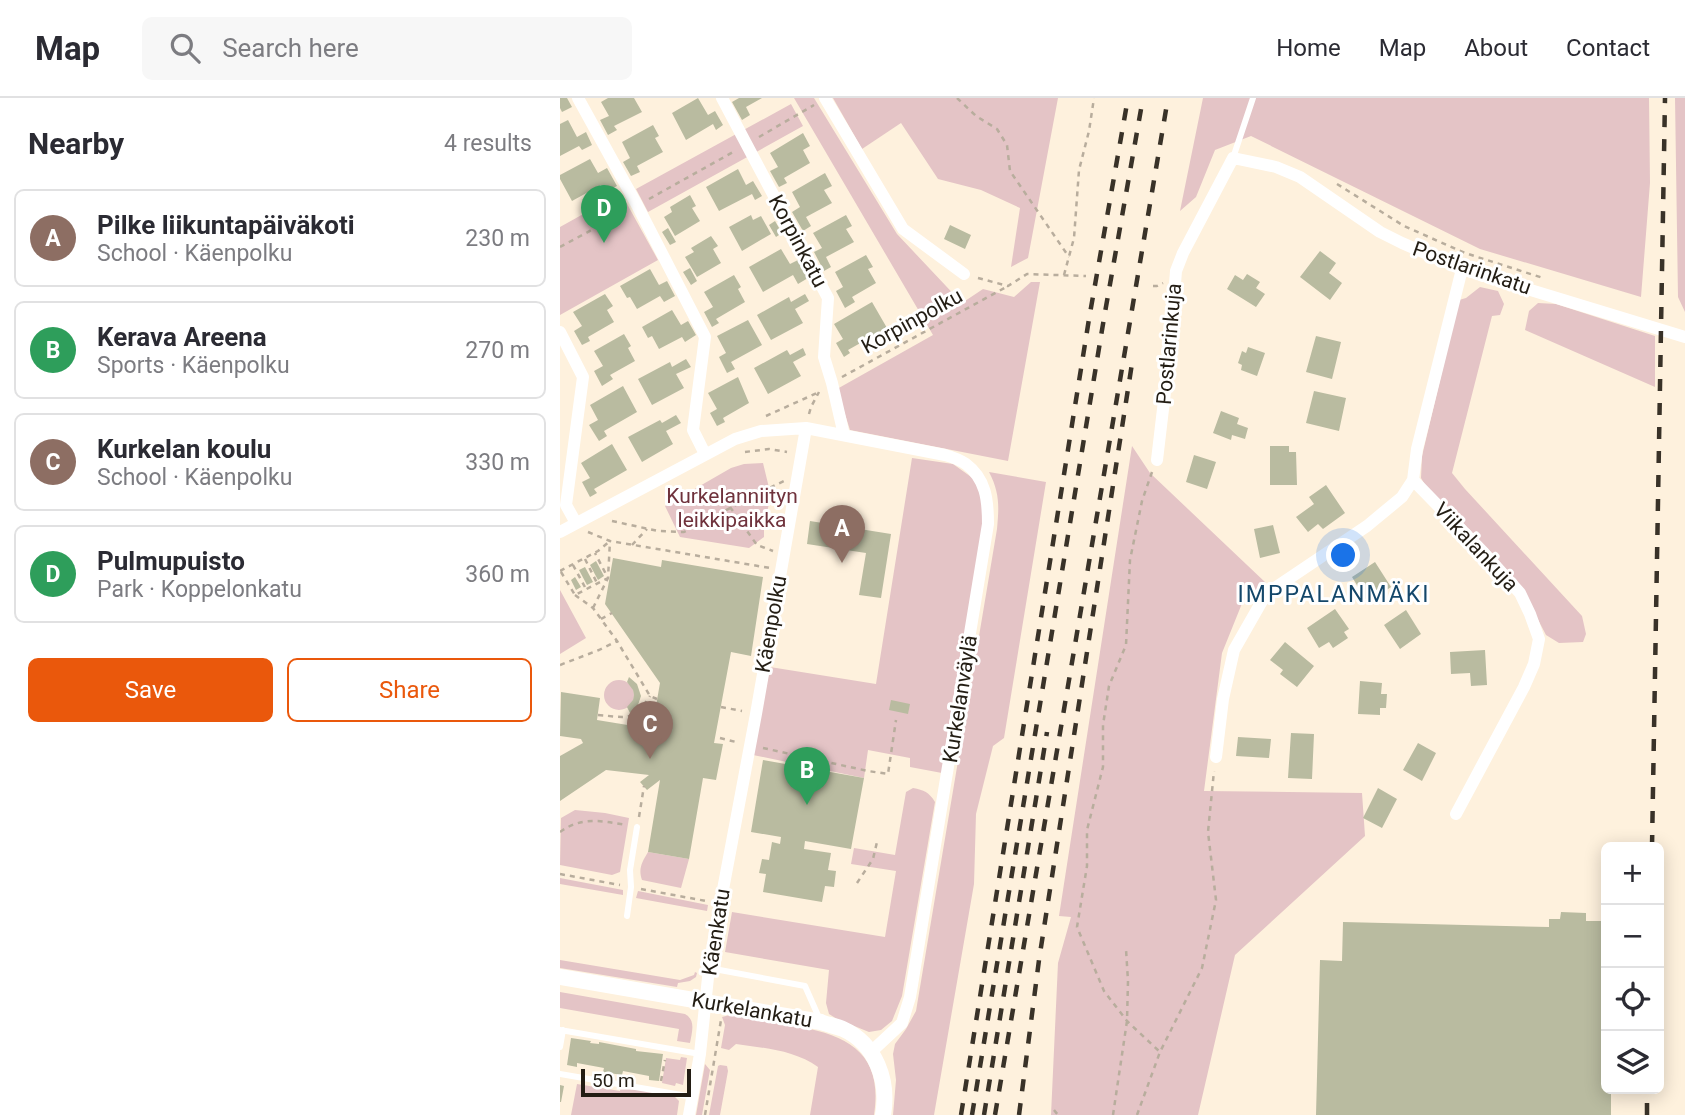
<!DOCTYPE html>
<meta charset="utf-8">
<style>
:root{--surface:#fff;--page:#f7f7f7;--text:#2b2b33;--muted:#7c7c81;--line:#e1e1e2;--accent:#ea580c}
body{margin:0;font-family:Roboto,sans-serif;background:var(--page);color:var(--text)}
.controls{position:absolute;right:21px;bottom:21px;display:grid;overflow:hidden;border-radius:10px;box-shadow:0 4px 18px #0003}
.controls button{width:63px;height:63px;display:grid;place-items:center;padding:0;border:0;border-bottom:2px solid var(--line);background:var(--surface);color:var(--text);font:35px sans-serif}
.scale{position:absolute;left:21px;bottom:18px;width:110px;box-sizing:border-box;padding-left:7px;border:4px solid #231d14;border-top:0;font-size:19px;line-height:24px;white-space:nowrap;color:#231d14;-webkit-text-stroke:5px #fff;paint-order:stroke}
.you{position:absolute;left:784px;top:458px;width:24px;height:24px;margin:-18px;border:5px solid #fff;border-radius:50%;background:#1a73e8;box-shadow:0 0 0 10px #1a73e833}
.badge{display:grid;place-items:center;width:46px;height:46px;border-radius:50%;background:var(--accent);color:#fff;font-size:23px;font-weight:700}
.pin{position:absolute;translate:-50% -58px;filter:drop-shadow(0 2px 4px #0008)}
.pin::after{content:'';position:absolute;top:37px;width:24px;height:21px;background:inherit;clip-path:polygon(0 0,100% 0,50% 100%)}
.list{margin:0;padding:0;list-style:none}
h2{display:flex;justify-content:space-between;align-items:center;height:91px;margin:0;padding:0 28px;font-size:30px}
h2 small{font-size:23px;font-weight:400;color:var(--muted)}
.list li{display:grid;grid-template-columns:46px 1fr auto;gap:21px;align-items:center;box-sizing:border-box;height:98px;margin:0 14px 14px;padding:0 14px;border:2px solid var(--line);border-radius:10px}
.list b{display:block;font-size:26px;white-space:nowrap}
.list p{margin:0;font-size:23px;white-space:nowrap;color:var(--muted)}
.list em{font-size:23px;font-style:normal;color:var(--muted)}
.actions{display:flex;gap:14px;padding:21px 28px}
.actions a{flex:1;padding:16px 0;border:2px solid var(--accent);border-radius:10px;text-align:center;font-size:24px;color:var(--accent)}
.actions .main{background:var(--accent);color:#fff}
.icon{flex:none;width:38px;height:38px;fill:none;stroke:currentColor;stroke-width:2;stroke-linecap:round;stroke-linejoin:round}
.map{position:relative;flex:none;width:1125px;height:1017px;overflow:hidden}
header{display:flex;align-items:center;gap:42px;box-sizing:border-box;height:98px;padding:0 35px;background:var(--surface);border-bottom:2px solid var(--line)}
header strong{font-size:33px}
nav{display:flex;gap:38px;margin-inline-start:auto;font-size:24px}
.search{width:490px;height:63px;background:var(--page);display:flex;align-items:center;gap:18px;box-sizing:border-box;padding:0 24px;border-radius:10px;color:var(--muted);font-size:26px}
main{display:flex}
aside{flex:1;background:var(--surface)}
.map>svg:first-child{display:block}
</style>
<header>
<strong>Map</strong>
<div class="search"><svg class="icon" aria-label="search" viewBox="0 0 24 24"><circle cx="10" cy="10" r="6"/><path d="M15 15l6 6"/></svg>Search here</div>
<nav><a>Home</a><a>Map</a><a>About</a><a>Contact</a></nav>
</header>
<main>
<aside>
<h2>Nearby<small>4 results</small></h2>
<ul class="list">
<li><span class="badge" style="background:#8d6e63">A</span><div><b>Pilke liikuntapäiväkoti</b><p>School · Käenpolku</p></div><em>230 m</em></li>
<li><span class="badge" style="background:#2e9e5b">B</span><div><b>Kerava Areena</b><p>Sports · Käenpolku</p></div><em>270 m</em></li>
<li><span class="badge" style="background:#8d6e63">C</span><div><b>Kurkelan koulu</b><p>School · Käenpolku</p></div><em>330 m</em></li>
<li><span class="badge" style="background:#2e9e5b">D</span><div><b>Pulmupuisto</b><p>Park · Koppelonkatu</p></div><em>360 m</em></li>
</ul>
<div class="actions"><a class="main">Save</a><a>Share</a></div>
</aside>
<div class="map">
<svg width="1125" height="1017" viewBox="0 0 1125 1017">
<rect width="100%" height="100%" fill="#fef1dd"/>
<path fill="#e4c4c6" d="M234,0H254L337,136L402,205L423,191L454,199L471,184H480L448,363L290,332L277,291L373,237Z
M273,0H498L468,160L451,169L460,110L421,92L378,81L341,25L302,51Z
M643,0H1089L1090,85L1081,199L920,151L691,38L655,52L636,99L620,113Z
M1115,0H1125V214L1118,199Z
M231,6L243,28L88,114L76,91Z
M61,95L98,162L0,217V129Z
M920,189L938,193L944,206L940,217L932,218L892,375L905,391L1022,518L1026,536L1023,544L999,545L986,537L962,491L871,397L861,380L862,358L899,202L906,200Z
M978,205L996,206L1095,238V289L965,232L969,213Z
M572,348L590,375L706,485L683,503L662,555L644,693L802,695L805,738L675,857L638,1017H491L498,865L511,819L499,818Z
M352,360L393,366L414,381L423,403L424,426L382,675L350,669V660L308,652L304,680L193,657L210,569L316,586Z
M203,365L211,398L204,426V439L189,450L120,439L105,408L171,370L184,366Z
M429,374L486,384L444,640L433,648L416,716L414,786L374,1017H333L336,982L333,956L335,946L346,931L356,913L437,431C439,409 440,395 429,374Z
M0,492L26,540L0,556Z
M44 597a15 15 0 1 1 30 0a15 15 0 1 1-30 0Z
M353,690C364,692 369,694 375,704L342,898L332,923L321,932L309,934L277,921L269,916L266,905L269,872L165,854L172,814L325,839L336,773L291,766L294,750L335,757L346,694Z
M15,712L45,715L69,720L60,774L52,777L0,767L1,720Z
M88,754L129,761L121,790L82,782C78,771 82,764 88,754Z
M0,780L63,792V797L0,786Z
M78,793L148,807L147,813L76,800Z
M0,862L120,882L134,877L135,874L137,875L136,879L130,883L118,885L117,889L0,870Z
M0,894L125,916C136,922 132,934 130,945L117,943L119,931L0,910Z
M170,917C194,920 217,924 241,929C292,939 323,958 314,1017H250L258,969C234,952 204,950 176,946L169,952L161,950L165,927L162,919Z
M121,959L127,960L123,987L116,985L115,988L102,985L106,960L120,962Z
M145,966L150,972L142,1017H136Z
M160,967L167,968L168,973L160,1017H149L158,968Z
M17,986L60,993L61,988L115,999L119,1003L117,1017H11Z"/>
<path fill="#b9bba0" d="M0,0H7L12,9L2,14L0,10Z
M48,0H74L82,14L54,28L57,32L48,37L40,22L49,18L41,4Z
M138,0L148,17L155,13L163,27L156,32L153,26L126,42L112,15Z
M179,0H202L186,9L190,17L182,22L172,4Z
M8,22L17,39L26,34L32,47L22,52L19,48L0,58V26Z
M93,27L99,38L95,40L103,54L77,68L80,74L71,78L63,64L70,60L62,44Z
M243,35L250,48L243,52L250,65L224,80L227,85L219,89L210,73L218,69L210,55Z
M30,61L38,75L47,70L57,88L45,94L41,87L12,103L0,81V77Z
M178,71L186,87L193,83L202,98L195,102L192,96L159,113L146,89Z
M265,75L272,88L264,92L272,105L246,119L251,128L243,133L232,114L240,109L232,94Z
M130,97L136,108L132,110L140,123L115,138L104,119L112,114L110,109Z
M191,117L193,122L201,118L211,136L182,153L169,129Z
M286,117L292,128L286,131L294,144L266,159L271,169L264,173L254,154L262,150L253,135Z
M215,123L222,135L216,139L209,127Z
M390,127L411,137L405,151L384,141Z
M108,130L116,144L110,147L102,134Z
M151,138L158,148L153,151L161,165L137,179L125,159L134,154L131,150Z
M221,151L230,166L238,162L248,180L238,186L233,177L203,194L189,169Z
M760,153L776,165L769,175L782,185L770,202L740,179Z
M306,157L313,169L308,171L316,185L292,199L295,204L285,210L276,193L283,189L275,174Z
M130,170L137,183L131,187L123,174Z
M90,171L99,187L107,183L115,198L104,204L100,198L77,211L70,199L67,200L60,188Z
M687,176L700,184L696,190L705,196L696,209L667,191L675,177L683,182Z
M174,177L181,189L178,191L185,204L156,221L159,225L152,229L144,214L153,209L144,194Z
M45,196L53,208L47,212L54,224L28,239L30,243L22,247L14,233L22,228L13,214Z
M245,196L249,203L235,211L243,225L211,242L197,217L229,199L231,204Z
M312,204L327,230L288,252L290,255L284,259L276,245L283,241L274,226Z
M112,212L121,227L128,223L136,237L125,244L122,239L99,251L92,238L88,240L82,229Z
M188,222L202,247L171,264L175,271L167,275L159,259L166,255L157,238Z
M64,236L71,248L68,250L75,263L50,277L53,281L42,288L34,273L43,268L34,253Z
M756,238L781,244L772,281L746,274Z
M688,249L705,255L697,278L681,272L682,267L678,265L682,253L686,255Z
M243,250L246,257L233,264L241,278L208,296L194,270L227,252L230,257Z
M126,261L131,269L116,276L124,290L92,307L78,281L110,264L112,269Z
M178,279L189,305L163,320L165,324L157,328L150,315L157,311L148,295Z
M63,288L77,314L44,333L47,338L39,343L29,327L38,322L30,307Z
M754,293L786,300L779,333L746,325Z
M661,313L679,320L677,326L688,330L685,341L672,337L671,342L653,335Z
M116,317L121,325L106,333L113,346L82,364L68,339L100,322L102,325Z
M52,346L67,372L34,391L37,395L30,399L22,384L30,380L21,365Z
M710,348H729V354H736L737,387H710Z
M634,357L656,364L647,391L626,384Z
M766,387L785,415L763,431L758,426L748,434L736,419L754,406L749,399Z
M250,423L331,436L321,500L299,497L306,455L247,446Z
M713,427L720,455L700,460L694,431Z
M53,460L101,469L102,462L203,479L191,558L171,554L154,645L163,646L156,682L143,680L129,761L88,754L100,682L87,692L80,684L89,677L46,672L0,703V658L23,645L21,641L0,638L1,594L40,600L37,622L92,631L100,585L45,506Z
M36,463L44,478L38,482L30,467Z
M815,464L831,489L808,505L792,479Z
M25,469L33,484L27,487L19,472Z
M15,479L21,489L16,492L11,482Z
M775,511L789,531L784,534L788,540L773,550L769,544L759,550L747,530Z
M846,512L861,536L840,551L824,527Z
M725,544L754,568L737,589L720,576L723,572L710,562Z
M925,552L927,587L911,588L910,575L891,576L890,554Z
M69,579L77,586L81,598L77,610L70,615L67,609L73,602L74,597L73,592L67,584Z
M800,583L822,585L821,596H827L826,610H820V617L798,616Z
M331,602L350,606L348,616L329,612Z
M731,635L754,636L752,681L728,680Z
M678,639L711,641L709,660L676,658Z
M858,645L876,655L862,683L843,672Z
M203,662L304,680L291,751L245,743L244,751L271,755L268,772L276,773L274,789L265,788L262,804L203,794L206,776L199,775L202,761L209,762L212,744L220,746L221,739L191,734Z
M818,690L837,701L822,730L803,720Z
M1001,814L1026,815V823H1046V991H1051V1017H756L760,862L782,863L783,824L989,829V821H1000Z
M11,940L31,943L30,945L39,946V944L76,951V953L103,956L99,983L89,982V978L63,973L62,977L43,974L44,970L17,965V969L7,967Z
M0,987L4,988L1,1004H0Z"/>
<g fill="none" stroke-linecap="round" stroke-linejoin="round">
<path stroke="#b8ad9d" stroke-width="2.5" stroke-dasharray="5 5" stroke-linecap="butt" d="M397,0L416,18L437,31L447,47L450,73L509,159
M199,39L254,7
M777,86L844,128L905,155L983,180
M89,101L175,53
M0,149L65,114
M504,177L514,140L519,72L529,33L534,0
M418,180L448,188L467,176L526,178
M593,188H597L603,185
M282,279L448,188
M249,316L251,309L259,294
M206,318L257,295
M185,354L209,351L227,354
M592,374L582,403L570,462L566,547L549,588L543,627V669L527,732V768L517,829L544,893L567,923L600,954
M170,409L197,447L213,453
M52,423L98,433L124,434L197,396L224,383
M28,434L50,443L210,470
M72,447L87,431
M25,461L37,485
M13,467L26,491
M0,473L38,453L50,443
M1,474L15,497L48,480L35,455
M15,497L33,510L57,543L90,598L97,601
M33,510L48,480L50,443
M41,521L52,515
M0,567L39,552L57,543
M161,609L182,613
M38,617C67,619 73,625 90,598
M160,640L176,644
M203,650L308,673L328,676L336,622
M79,719L84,688
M0,734C22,718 42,723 67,727
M0,776L60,787
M297,785L313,761L317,744
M81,791L146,803
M101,983L105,962
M494,1012L498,1017
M145,1017L161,922L159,921
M553,1017L567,923L568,883L566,851
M577,1017L600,954L642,870L656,802L648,734L654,673"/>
<path stroke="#fff" stroke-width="6" d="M673,60L693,0
M67,818L71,789L70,772L77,729
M149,870L245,888L260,922
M0,932L140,956
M0,949L3,932
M0,976L133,999"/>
<path stroke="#fff" stroke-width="12" d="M18,0L77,107L145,239L133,332L145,356
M162,0L268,200L264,259L272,285L284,337
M265,0L343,131L404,176
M0,234L23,279L6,407L16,425
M597,362L609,260L616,173L623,155L673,60L716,69L740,79L820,134L842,145L902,171L1125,239
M0,434L175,341L201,333L246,330L385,357C392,359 400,362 406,366C426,381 428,402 428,426L350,899L342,925L312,953
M656,659L663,601L674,552L706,496L807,428L842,399L853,382
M896,716L964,589L974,566L979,541L970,516L960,495L924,455L853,382L857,351L902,171
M129,1017L140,956L149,870L155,834L196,616L246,330"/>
<path stroke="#fff" stroke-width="16" d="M0,879L261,924C268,927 276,928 283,931C316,946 329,983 323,1017"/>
<path stroke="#393228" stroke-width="4.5" stroke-dasharray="12 12" stroke-linecap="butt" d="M1092,749L1105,0
M401,1017L529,221L568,0
M412,1017L544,220L583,0
M424,1017L487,634
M435,1017L608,0
M459,1017L479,862L573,259
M1087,1017V991"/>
</g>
<g text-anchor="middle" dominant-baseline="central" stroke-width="6" stroke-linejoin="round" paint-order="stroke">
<g font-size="21" fill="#231d14" stroke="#fff">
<text transform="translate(238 143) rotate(62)">Korpinkatu</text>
<text transform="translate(912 170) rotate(19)">Postlarinkatu</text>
<text transform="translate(352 223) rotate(-29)">Korpinpolku</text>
<text transform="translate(609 246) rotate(-85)">Postlarinkuja</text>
<text transform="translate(916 449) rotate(47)">Viikalankuja</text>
<text transform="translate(211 526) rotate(-80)">Käenpolku</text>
<text transform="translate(400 601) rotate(-81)">Kurkelanväylä</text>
<text transform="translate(156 834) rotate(-81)">Käenkatu</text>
<text transform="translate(192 912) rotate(10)">Kurkelankatu</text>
</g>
<g font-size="21" fill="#6f323c" stroke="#fff">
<text x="172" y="398">Kurkelanniityn<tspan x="172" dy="24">leikkipaikka</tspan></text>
</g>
<g font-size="23" letter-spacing="2" fill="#14476a" stroke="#fff">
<text x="774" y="496">IMPPALANMÄKI</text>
</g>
</g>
</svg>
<div class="controls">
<button>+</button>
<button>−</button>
<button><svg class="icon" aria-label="locate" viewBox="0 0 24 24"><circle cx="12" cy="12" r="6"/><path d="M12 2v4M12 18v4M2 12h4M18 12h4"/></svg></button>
<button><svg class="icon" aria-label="layers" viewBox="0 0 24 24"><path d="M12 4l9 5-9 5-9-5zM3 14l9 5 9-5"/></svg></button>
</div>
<div class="scale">50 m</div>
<div class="you"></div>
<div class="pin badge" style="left:282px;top:465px;background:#8d6e63">A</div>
<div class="pin badge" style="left:247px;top:707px;background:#2e9e5b">B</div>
<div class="pin badge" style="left:90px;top:661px;background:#8d6e63">C</div>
<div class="pin badge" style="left:44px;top:145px;background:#2e9e5b">D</div>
</div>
</main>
